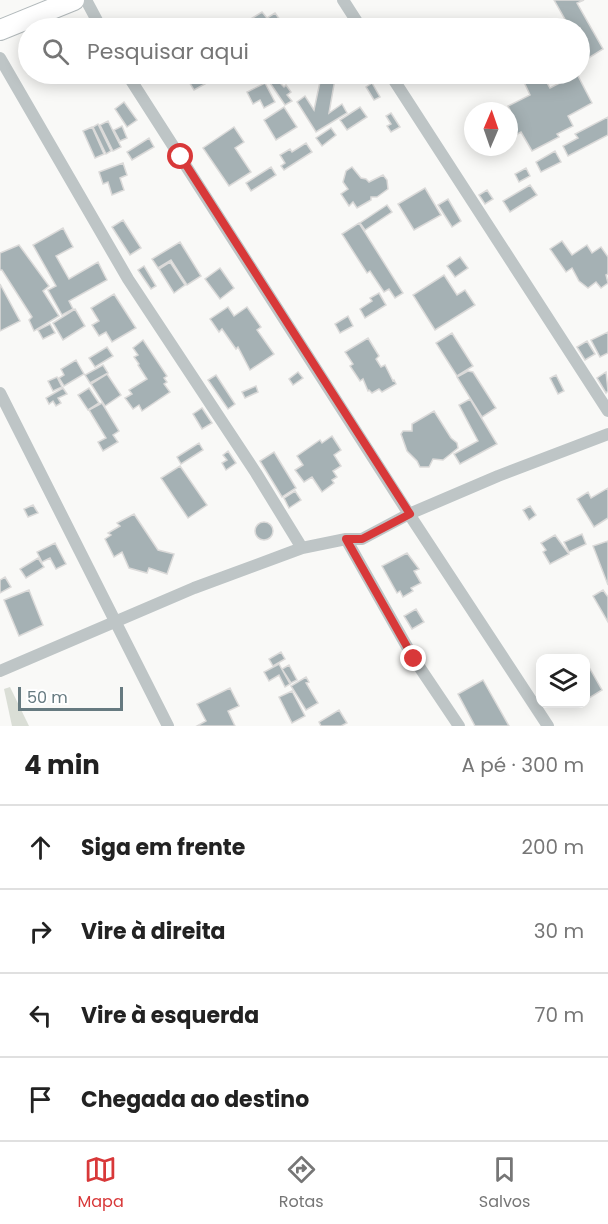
<!DOCTYPE html>
<html lang="pt">
<meta charset="utf-8">
<style>
:root{--surface:#fff;--page:#f2f2f2;--text:#222;--muted:#767676;--line:#e0e0e0;--accent:#d83839}
body{margin:0;font-family:Poppins,sans-serif;background:var(--page);color:var(--text)}
.controls{position:absolute;right:18px;bottom:18px;display:grid;overflow:hidden;border-radius:12px;box-shadow:0 3px 15px #0003}
.controls button{width:54px;height:54px;display:grid;place-items:center;padding:0;border:0;border-bottom:2px solid var(--line);background:var(--surface);color:var(--text);font:30px sans-serif}
.compass{position:absolute;left:464px;top:102px;width:54px;height:54px;border-radius:50%;background:var(--surface);box-shadow:0 3px 15px #0003;rotate:2deg}
.scale{position:absolute;left:18px;bottom:15px;width:105px;box-sizing:border-box;padding-left:6px;border:3px solid #667a80;border-top:0;font-size:16px;line-height:21px;white-space:nowrap;color:#667a80;-webkit-text-stroke:4px #fff;paint-order:stroke}
.stop{position:absolute;width:18px;height:18px;margin:-14px;border:4px solid #d83839;border-radius:50%;background:#fff}
.stop.end{background:#d83839;border-color:#fff;box-shadow:0 2px 6px #0008}
.list{margin:0;padding:0;list-style:none}
h2{display:flex;justify-content:space-between;align-items:center;height:78px;margin:0;padding:0 24px;font-size:26px}
h2 small{font-size:20px;font-weight:400;color:var(--muted)}
.list li{display:grid;grid-template-columns:39px 1fr auto;gap:18px;align-items:center;box-sizing:border-box;height:84px;padding:0 24px;border-top:2px solid var(--line)}
.list b{display:block;font-size:22px;white-space:nowrap}
.list em{font-size:20px;font-style:normal;color:var(--muted)}
.icon{flex:none;width:33px;height:33px;fill:none;stroke:currentColor;stroke-width:2;stroke-linecap:round;stroke-linejoin:round}
.map{position:relative;flex:none;width:608px;height:726px;overflow:hidden}
.search{position:absolute;background:var(--surface);box-shadow:0 3px 15px #0003;left:18px;right:18px;top:18px;height:66px;display:flex;align-items:center;gap:15px;box-sizing:border-box;padding:0 21px;border-radius:33px;color:var(--muted);font-size:22px}
.sheet{height:414px;background:var(--surface)}
nav{display:flex;justify-content:space-around;align-items:center;box-sizing:border-box;height:84px;border-top:2px solid var(--line);background:var(--surface);font-size:16px;color:var(--muted)}
nav a{display:grid;justify-items:center;gap:3px}
nav .on{color:var(--accent)}
.map>svg:first-child{display:block}
</style>
<div class="map">
<svg width="608" height="726" viewBox="0 0 608 726">
<rect width="100%" height="100%" fill="#f9f9f7"/>
<path fill="#daded6" d="M10,687L29,726H12L4,689Z"/>
<path fill="#a5b1b4" stroke="#dbdad9" stroke-width="1.5" d="M554,0H584L577,3L603,49L587,59L580,46V28H570Z
M262,12L267,18L275,13L286,28H251L246,22Z
M181,74H211L214,79L194,90L186,77L184,79Z
M278,74H297L281,84L284,87L286,85L291,92L287,95L292,101L285,105L268,80Z
M540,74H542L550,88L577,74L592,103L568,116L573,126L557,134L559,137L532,151L521,132L514,136L509,129L510,110L508,106L530,95L524,82Z
M321,77L335,79L329,113L342,104L347,113L316,132L297,102L305,96L314,110Z
M265,83L275,102L264,108L260,100L253,104L247,92Z
M372,83L380,97L374,100L366,87Z
M124,102L137,120L127,127L115,109Z
M284,107L297,127L276,140L264,120Z
M360,107L367,117L347,130L340,120Z
M391,113L400,127L391,132L387,126L391,124L386,116Z
M608,117V135L568,156L563,146L578,138L575,134Z
M108,121L121,147L113,151L100,125Z
M98,124L111,151L106,154L93,127Z
M122,126L127,138L120,141L114,130Z
M92,127L104,154L95,158L83,131Z
M234,127L244,142L235,148L251,172L229,186L203,148Z
M331,128L336,135L322,146L316,138Z
M149,138L154,147L132,160L127,152Z
M306,143L312,152L284,170L281,166L285,163L280,155L290,149L292,152Z
M555,151L561,162L541,172L536,162Z
M123,163L127,175L120,178L124,190L112,195L108,182L103,184L99,172Z
M271,167L276,175L251,191L246,183Z
M352,167L361,178L366,179L369,182L383,175L387,180L388,189L377,197H371V200L357,208L353,202L349,206L341,194L348,189L343,182L346,171Z
M526,168L530,176L519,182L515,174Z
M530,185L537,195L510,212L503,201Z
M425,188L441,215L414,230L398,204Z
M487,190L493,199L485,204L479,195Z
M448,199L461,221L452,227L438,205Z
M387,205L392,212L365,230L360,223Z
M123,220L141,248L130,255L112,227Z
M359,223L403,293L395,298L389,289L384,292L370,271L367,273L342,234Z
M63,228L73,247L56,256L69,279L98,262L107,280L69,301L73,309L62,315L48,290L56,286L33,245Z
M562,241L572,255L587,245L592,253L601,247L608,257V274L606,275L608,283L601,288L596,282L588,288L579,281L572,268L566,272L550,249Z
M180,242L201,276L187,285L171,260L158,268L152,259Z
M19,245L49,286L43,291L59,316L34,331L29,320L32,317L2,270H0V253Z
M460,257L468,268L455,277L447,266Z
M170,262L185,285L174,293L159,269Z
M144,266L156,286L151,289L138,270Z
M220,268L234,288L220,299L205,279Z
M444,275L457,295L465,290L475,305L435,330L413,295Z
M0,284L20,321L0,331Z
M379,293L386,305L365,318L360,309L372,301L370,298Z
M114,294L136,328L112,342L106,332L99,336L92,325L99,321L91,308Z
M228,307L234,316L247,307L261,327L257,330L274,354L250,370L238,347L236,349L222,329L219,332L210,319Z
M75,309L85,326L63,340L53,323Z
M348,316L353,326L340,333L335,324Z
M50,324L55,333L43,339L38,330Z
M608,332V353L600,357L591,340Z
M452,333L473,366L457,376L436,343Z
M368,338L379,356L376,359L381,367L385,365L393,381L394,380L396,384L382,392L379,389L372,393L369,390L368,391L363,379L360,381L350,366L353,364L345,352Z
M143,340L167,376L164,378L167,382L164,384L170,392L142,411L139,405L133,409L125,398L132,394L129,390L147,379L138,365L139,364L134,357L138,355L133,348Z
M587,341L595,354L585,360L577,347Z
M107,347L113,356L95,367L89,358Z
M76,360L84,374L64,386L59,378L64,375L61,369Z
M103,365L108,373L90,383L85,375Z
M468,371L473,372L496,408L482,417L457,377Z
M298,372L303,378L293,385L289,379Z
M606,372L608,391L606,393L597,378Z
M107,374L121,395L105,406L91,384Z
M216,375L235,404L228,409L208,380Z
M556,375L564,391L558,394L550,378Z
M57,377L62,387L53,391L48,381Z
M256,386L258,392L245,398L242,392Z
M63,388L67,394L58,398L61,403L56,406L53,401L49,404L46,398Z
M89,388L99,403L88,410L78,395Z
M470,399L497,444L460,464L454,454L478,441L459,405Z
M102,403L119,431L113,435L118,442L103,451L98,442L106,438L89,410Z
M202,408L212,423L202,429L193,414Z
M434,411L451,438L457,443L458,448L443,460L433,459L429,467H420L417,461L407,451L401,434L403,431H412V424Z
M332,436L341,450L334,455L341,466L333,471L337,477L332,480L334,483L322,492L312,477L304,482L295,470L303,465L297,456L320,440L322,443Z
M199,443L203,450L181,464L177,457Z
M228,451L236,463L226,470L222,463L227,460L223,455Z
M274,452L296,488L282,497L260,461Z
M180,466L207,505L188,518L161,478Z
M608,488V518L594,527L577,499L588,492L591,498Z
M295,491L301,500L289,508L284,498Z
M33,505L38,513L28,517L24,509Z
M530,506L536,515L529,520L523,510Z
M134,514L158,550L174,554L167,574L149,568L147,573L129,568L122,552L114,557L105,539L111,535L108,533L120,526L117,523Z
M255 531a9 9 0 1 1 18 0a9 9 0 1 1-18 0Z
M582,534L586,544L569,552L564,542Z
M555,535L569,554L550,564L543,552L546,550L541,543Z
M608,541V585L593,546Z
M55,543L66,564L56,569L50,558L42,562L37,552Z
M407,553L419,569L414,571L421,583L411,588L413,591L403,597L400,591L397,593L382,566Z
M38,558L44,567L26,578L20,569Z
M5,577L11,587L0,593V580Z
M29,590L43,625L19,636L4,600Z
M603,590L608,597V622L593,596Z
M416,609L424,622L412,629L404,616Z
M281,652L285,659L273,666L269,659Z
M586,662L602,690L586,700Z
M279,664L290,684L285,687L279,675L269,681L264,672Z
M289,665L297,680L291,683L282,669Z
M306,677L309,682L306,683L318,703L306,710L291,686Z
M483,680L509,726H475L458,694Z
M230,688L239,706L228,711L235,726H197L206,721L197,704Z
M292,691L305,716L292,723L279,697Z
M339,710L347,723L341,726H321L319,722Z"/>
<g fill="none" stroke-linecap="round" stroke-linejoin="round">
<g stroke="#b2b9bb" stroke-width="22">
<path id="primary" d="M0,30L74,0"/>
</g>
<path stroke="#bec5c6" stroke-width="12" d="M86,0L101,28
M343,0L361,28
M0,58L128,279L256,473L302,548
M127,74L409,514L548,726
M390,74L608,411
M0,393L168,726
M346,539L414,659L459,726
M0,671L194,588L302,548L346,539H362L409,514L498,476L608,434"/>
<use href="#primary" stroke="#fff" stroke-width="20"/>
</g>
<g fill="none" stroke-linecap="round" stroke-linejoin="round">
<path stroke="#d83839" stroke-width="8" d="M181,157L410,514L362,539H346L414,659"/>
</g>
</svg>
<div class="controls">
<button><svg class="icon" aria-label="layers" viewBox="0 0 24 24"><path d="M12 4l9 5-9 5-9-5zM3 14l9 5 9-5"/></svg></button>
</div>
<svg class="compass" viewBox="-18 -18 36 36"><path d="M0-13l5 13h-10z" fill="#e53935"/><path d="M0 13l5-13h-10z" fill="#767676"/></svg>
<div class="scale">50 m</div>
<div class="stop" style="left:181px;top:157px"></div>
<div class="stop end" style="left:414px;top:659px"></div>
<div class="search"><svg class="icon" aria-label="search" viewBox="0 0 24 24"><circle cx="10" cy="10" r="6"/><path d="M15 15l6 6"/></svg>Pesquisar aqui</div>
</div>
<section class="sheet">
<h2>4 min<small>A pé · 300 m</small></h2>
<ul class="list">
<li><svg class="icon" aria-label="ahead" viewBox="0 0 24 24"><path d="M12 20V5M6 11l6-6 6 6"/></svg><div><b>Siga em frente</b></div><em>200 m</em></li>
<li><svg class="icon" aria-label="right" viewBox="0 0 24 24"><path d="M7 20v-9h11M14 6l5 5-5 5"/></svg><div><b>Vire à direita</b></div><em>30 m</em></li>
<li><svg class="icon" aria-label="left" viewBox="0 0 24 24"><path d="M17 20v-9H6M10 6l-5 5 5 5"/></svg><div><b>Vire à esquerda</b></div><em>70 m</em></li>
<li><svg class="icon" aria-label="arrive" viewBox="0 0 24 24"><path d="M6 21V4h12l-3 4 3 4H6"/></svg><div><b>Chegada ao destino</b></div></li>
</ul>
</section>
<nav>
<a class="on"><svg class="icon" aria-label="map" viewBox="0 0 24 24"><path d="M3 6l6-2 6 2 6-2v14l-6 2-6-2-6 2zM9 4v14M15 6v14"/></svg>Mapa</a>
<a><svg class="icon" aria-label="directions" viewBox="0 0 24 24"><path d="M12 3l9 9-9 9-9-9zM9 14v-3h6M13 9l2 2-2 2"/></svg>Rotas</a>
<a><svg class="icon" aria-label="saved" viewBox="0 0 24 24"><path d="M7 4h10v16l-5-4-5 4z"/></svg>Salvos</a>
</nav>
